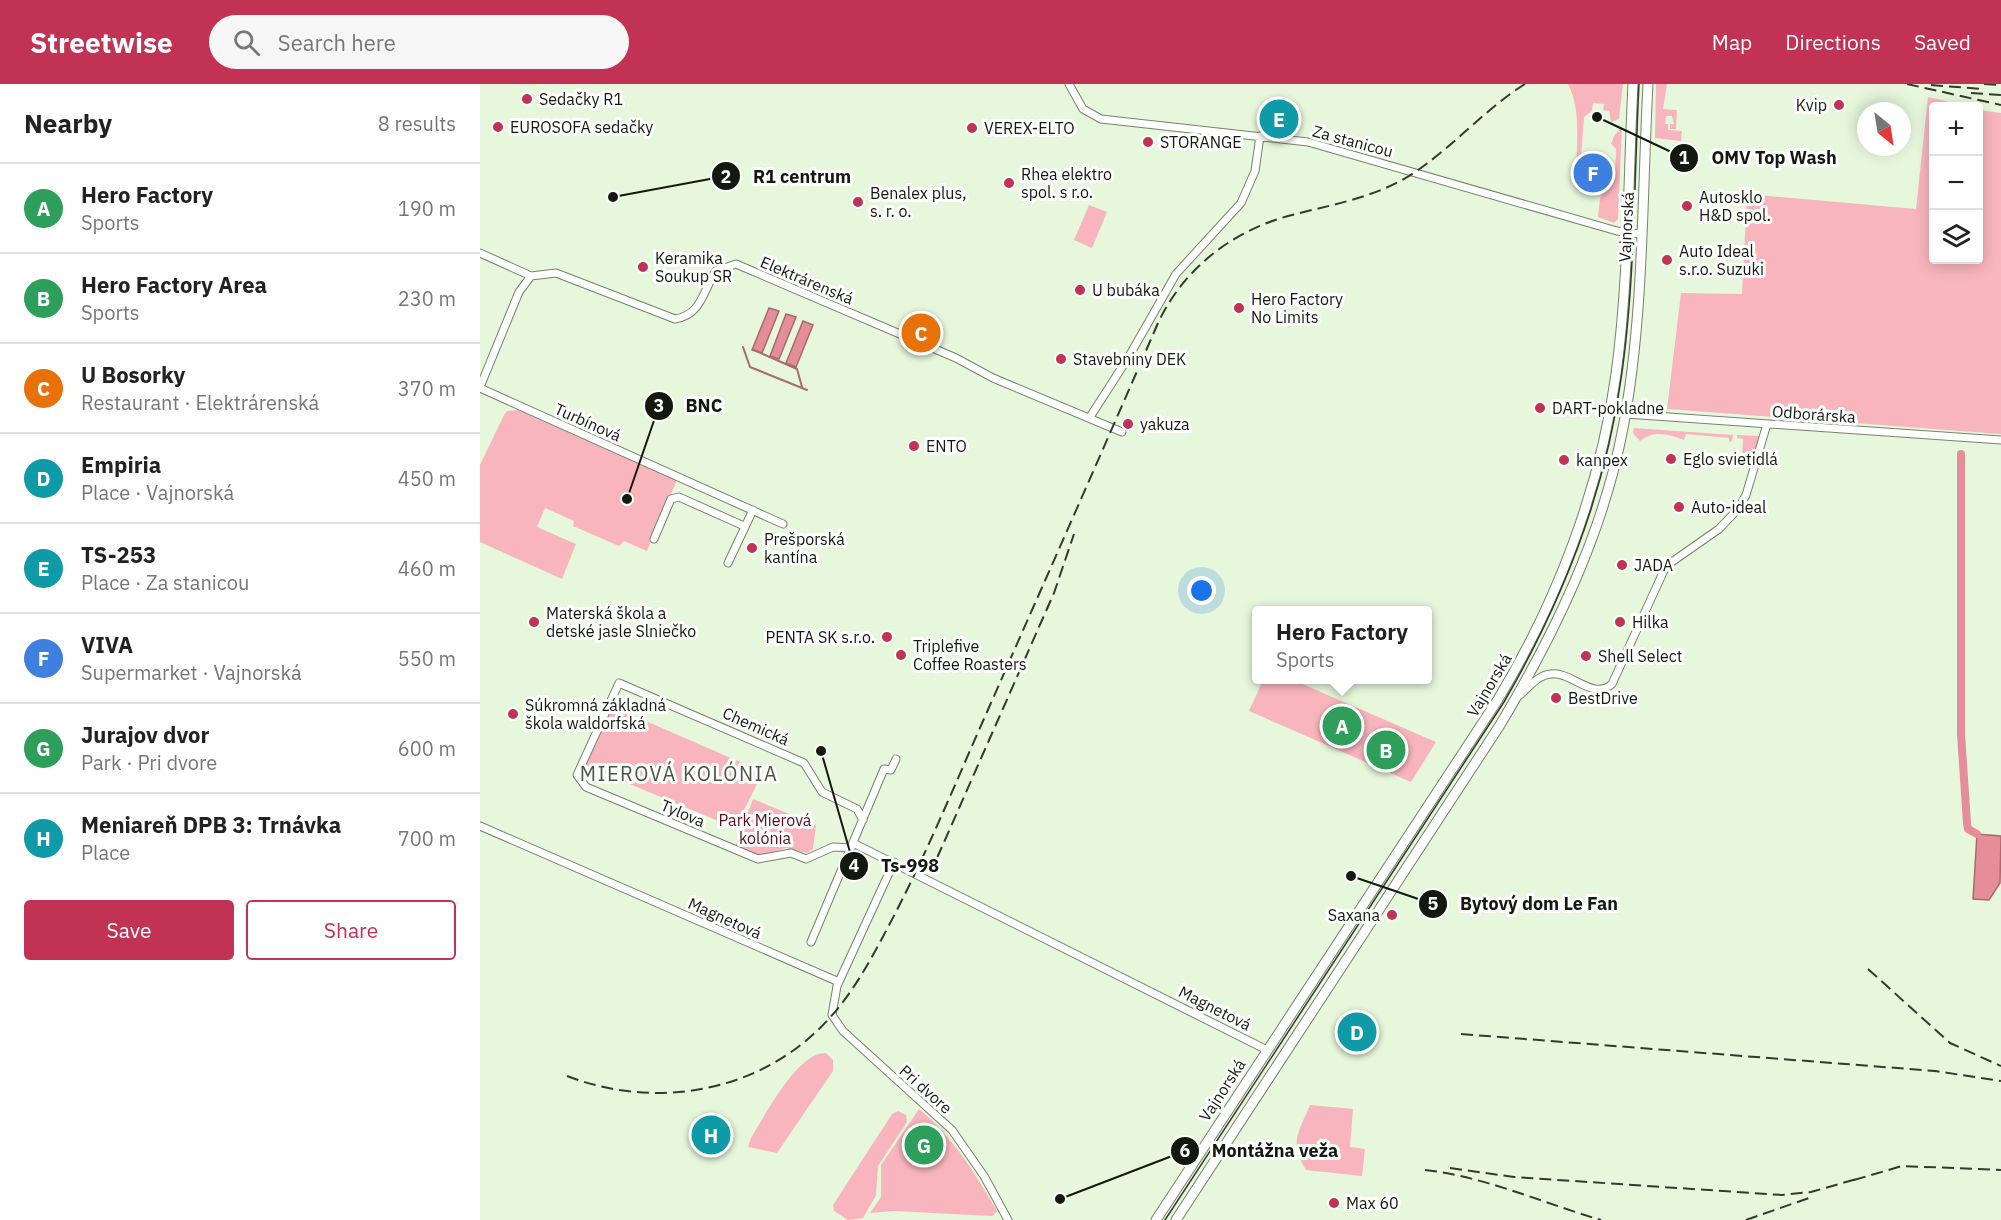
<!DOCTYPE html>
<meta charset="utf-8">
<style>
:root{--surface:#fff;--page:#f6f6f6;--text:#222;--muted:#767676;--line:#e0e0e0;--accent:#c23255}
body{margin:0;font-family:"IBM Plex Sans",sans-serif;background:var(--page);color:var(--text)}
.controls{position:absolute;right:18px;top:18px;display:grid;overflow:hidden;border-radius:6px;box-shadow:0 3px 15px #0003}
.controls button{width:54px;height:54px;display:grid;place-items:center;padding:0;border:0;border-bottom:2px solid var(--line);background:var(--surface);color:var(--text);font:30px sans-serif}
.compass{position:absolute;left:1377px;top:18px;width:54px;height:54px;border-radius:50%;background:var(--surface);box-shadow:0 3px 15px #0003;rotate:150deg}
.you{position:absolute;left:722px;top:507px;width:21px;height:21px;margin:-15px;border:4px solid #fff;border-radius:50%;background:#1a73e8;box-shadow:0 0 0 9px #1a73e833}
.badge{display:grid;place-items:center;width:39px;height:39px;border-radius:50%;background:var(--accent);color:#fff;font-size:20px;font-weight:700}
.pin{position:absolute;translate:-50% -50%;border:3px solid #fff;box-shadow:0 2px 6px #0006}
.popup{position:absolute;left:772px;top:522px;width:180px;height:78px;box-sizing:border-box;display:grid;place-content:center;border-radius:6px;background:var(--surface);filter:drop-shadow(0 2px 4px #0005);font-size:20px;white-space:nowrap;color:var(--muted)}
.popup b{font-size:22px;color:var(--text)}
.popup::after{content:'';position:absolute;left:50%;top:100%;margin-left:-12px;border:12px solid transparent;border-top-color:var(--surface)}
.list{margin:0;padding:0;list-style:none}
h2{display:flex;justify-content:space-between;align-items:center;height:78px;margin:0;padding:0 24px;font-size:26px}
h2 small{font-size:20px;font-weight:400;color:var(--muted)}
.list li{display:grid;grid-template-columns:39px 1fr auto;gap:18px;align-items:center;box-sizing:border-box;height:90px;padding:0 24px;border-top:2px solid var(--line)}
.list b{display:block;font-size:22px;white-space:nowrap}
.list p{margin:0;font-size:20px;white-space:nowrap;color:var(--muted)}
.list em{font-size:20px;font-style:normal;color:var(--muted)}
.actions{display:flex;gap:12px;padding:18px 24px}
.actions a{flex:1;padding:14px 0;border:2px solid var(--accent);border-radius:6px;text-align:center;font-size:21px;color:var(--accent)}
.actions .main{background:var(--accent);color:#fff}
.icon{flex:none;width:33px;height:33px;fill:none;stroke:currentColor;stroke-width:2;stroke-linecap:round;stroke-linejoin:round}
.map{position:relative;flex:none;width:1521px;height:1136px;overflow:hidden}
header{display:flex;align-items:center;gap:36px;box-sizing:border-box;height:84px;padding:0 30px;background:var(--accent);color:#fff}
header strong{font-size:28px}
nav{display:flex;gap:33px;margin-inline-start:auto;font-size:21px}
.search{width:420px;height:54px;background:var(--page);display:flex;align-items:center;gap:15px;box-sizing:border-box;padding:0 21px;border-radius:33px;color:var(--muted);font-size:22px}
main{display:flex}
aside{flex:1;background:var(--surface)}
.map>svg:first-child{display:block}
</style>
<header>
<strong>Streetwise</strong>
<div class="search"><svg class="icon" aria-label="search" viewBox="0 0 24 24"><circle cx="10" cy="10" r="6"/><path d="M15 15l6 6"/></svg>Search here</div>
<nav><a>Map</a><a>Directions</a><a>Saved</a></nav>
</header>
<main>
<aside>
<h2>Nearby<small>8 results</small></h2>
<ul class="list">
<li><span class="badge" style="background:#2e9e5b">A</span><div><b>Hero Factory</b><p>Sports</p></div><em>190 m</em></li>
<li><span class="badge" style="background:#2e9e5b">B</span><div><b>Hero Factory Area</b><p>Sports</p></div><em>230 m</em></li>
<li><span class="badge" style="background:#e8710a">C</span><div><b>U Bosorky</b><p>Restaurant · Elektrárenská</p></div><em>370 m</em></li>
<li><span class="badge" style="background:#0f9aa8">D</span><div><b>Empiria</b><p>Place · Vajnorská</p></div><em>450 m</em></li>
<li><span class="badge" style="background:#0f9aa8">E</span><div><b>TS-253</b><p>Place · Za stanicou</p></div><em>460 m</em></li>
<li><span class="badge" style="background:#3f7fe0">F</span><div><b>VIVA</b><p>Supermarket · Vajnorská</p></div><em>550 m</em></li>
<li><span class="badge" style="background:#2e9e5b">G</span><div><b>Jurajov dvor</b><p>Park · Pri dvore</p></div><em>600 m</em></li>
<li><span class="badge" style="background:#0f9aa8">H</span><div><b>Meniareň DPB 3: Trnávka</b><p>Place</p></div><em>700 m</em></li>
</ul>
<div class="actions"><a class="main">Save</a><a>Share</a></div>
</aside>
<div class="map">
<svg width="1521" height="1136" viewBox="0 0 1521 1136">
<rect width="100%" height="100%" fill="#e7f7dc"/>
<path fill="#f9b5bd" d="M1088,0H1143L1139,35L1131,38L1129,27L1123,26L1124,20L1113,19L1112,27L1104,33L1099,100V92H1096C1096,63 1102,26 1088,0Z
M1176,0H1187L1183,25L1197,26L1196,45H1190V40H1194L1192,32H1186L1185,40H1188V46L1202,47L1201,57L1175,54Z
M1448,13L1486,22H1454V176H1498L1499,26L1521,29V350L1187,325L1201,209L1262,210L1267,110L1436,125Z
M1142,42L1138,135L1134,139L1118,133L1120,114L1128,101L1130,90L1135,93L1136,65L1131,60L1134,52Z
M609,121L627,128L612,164L594,156Z
M38,326L197,396L167,467L144,457L139,462L93,442L94,437L65,424L57,443L96,460L82,495L0,458V381L24,331L27,327Z
M1154,344L1253,351L1252,357L1249,358V354L1206,350L1204,356C1188,350 1174,346 1160,357L1153,349Z
M1257,351L1279,352L1271,381L1259,384L1257,380L1262,377L1263,355L1257,354Z
M783,596H813L956,658L931,698L769,627Z
M129,621L283,688L255,744L102,680Z
M273,715L336,741L333,765L327,769L306,764L279,772L255,763Z
M346,969L353,976V987L297,1069L268,1063L271,1054C284,1033 318,967 346,969Z
M830,1021L873,1025L870,1063L885,1065L882,1092L826,1086C809,1058 818,1050 830,1021Z
M439,1025C473,1053 495,1089 517,1127L512,1132L414,1127L390,1129L401,1113V1081Z
M418,1027L426,1031L427,1038L398,1082L396,1111L383,1134L368,1136L354,1127L353,1121L412,1030Z"/>
<path fill="#e58d98" stroke="#a66a6f" stroke-width="1.5" d="M289,224L299,227L282,269L272,266Z
M306,230L316,233L299,275L290,272Z
M323,237L333,241L316,283L306,279Z
M1497,750L1521,752L1520,799L1509,816L1493,815Z"/>
<g fill="none" stroke-linecap="round" stroke-linejoin="round">
<path stroke="#a66a6f" stroke-width="2" d="M263,263L270,283L327,306
M274,266L317,285L322,303"/>
<path stroke="#e58d98" stroke-width="8" d="M1481,370V650L1487,739L1488,745L1497,750"/>
<g stroke="#74836a" stroke-width="9">
<path id="street" d="M589,0L603,25L621,35L828,58L1137,147L1160,150
M0,169L51,192
M0,303L39,208L51,192L76,189L195,235C222,231 223,206 236,187L256,180L476,274L513,294L642,348
M0,304L303,440
M1146,330L1521,356
M610,333L648,274L696,190L761,119L775,87L780,52
M174,455L191,415L199,413L264,442
M248,479L273,426
M1040,611C1049,603 1058,591 1071,590C1091,587 1113,617 1132,600L1186,482L1239,445L1259,424L1266,411L1287,340
M0,742L359,898
M373,759L787,966
M371,764L353,763L326,775L311,769L278,775L106,703L97,691L139,599L324,679L342,708L377,725L383,736
M414,778L357,902L352,931L363,947L472,1046L504,1092L528,1136
M331,858L404,685L411,686L416,675"/>
</g>
<g stroke="#74836a" stroke-width="11">
<path id="secondary" d="M676,1136L1017,617C1077,518 1120,406 1136,290C1149,195 1148,96 1153,0
M696,1136L1020,641C1075,549 1123,450 1143,344C1164,235 1162,111 1168,0"/>
</g>
<use href="#street" stroke="#fff" stroke-width="7"/>
<use href="#secondary" stroke="#fff" stroke-width="9"/>
<path stroke="#323a2d" stroke-width="1.5" d="M685,1136L1024,618C1082,518 1125,410 1141,295C1155,201 1154,96 1159,0"/>
<path stroke="#323a2d" stroke-width="2" stroke-dasharray="12 6" stroke-linecap="butt" d="M1427,0L1521,21
M1504,0L1521,1
M1451,1L1502,5
M1491,9L1521,11
M457,774L574,509L594,450
M1388,885L1470,959L1521,982
M981,950L1455,987L1521,997
M87,992C173,1025 272,1010 339,945C369,916 388,881 407,845C439,785 465,724 492,662C554,521 617,380 678,239C704,184 753,146 812,131C850,121 888,115 924,95C968,69 1002,27 1045,0
M970,1084L1034,1093L1302,1111L1331,1108L1380,1094
M945,1086C1006,1093 1063,1119 1121,1136
M1374,1096L1422,1082L1521,1086
M1266,1136L1329,1114"/>
</g>
<g fill="#c23255" stroke="#fff" stroke-width="2">
<circle cx="47" cy="15" r="6"/>
<circle cx="1359" cy="21" r="6"/>
<circle cx="18" cy="43" r="6"/>
<circle cx="492" cy="44" r="6"/>
<circle cx="668" cy="58" r="6"/>
<circle cx="529" cy="99" r="6"/>
<circle cx="378" cy="118" r="6"/>
<circle cx="1207" cy="122" r="6"/>
<circle cx="1187" cy="176" r="6"/>
<circle cx="163" cy="183" r="6"/>
<circle cx="600" cy="206" r="6"/>
<circle cx="759" cy="224" r="6"/>
<circle cx="581" cy="275" r="6"/>
<circle cx="1060" cy="324" r="6"/>
<circle cx="648" cy="340" r="6"/>
<circle cx="434" cy="362" r="6"/>
<circle cx="1191" cy="375" r="6"/>
<circle cx="1084" cy="376" r="6"/>
<circle cx="1199" cy="423" r="6"/>
<circle cx="272" cy="464" r="6"/>
<circle cx="1142" cy="481" r="6"/>
<circle cx="54" cy="538" r="6"/>
<circle cx="1140" cy="538" r="6"/>
<circle cx="407" cy="553" r="6"/>
<circle cx="421" cy="571" r="6"/>
<circle cx="1106" cy="572" r="6"/>
<circle cx="1076" cy="614" r="6"/>
<circle cx="33" cy="630" r="6"/>
<circle cx="912" cy="831" r="6"/>
<circle cx="854" cy="1119" r="6"/>
</g>
<g text-anchor="middle" dominant-baseline="central" stroke-width="6" stroke-linejoin="round" paint-order="stroke">
<g font-size="16" fill="#13190f" stroke="#fff" text-anchor="start">
<text x="59" y="15">Sedačky R1</text>
<text x="1347" y="21" text-anchor="end">Kvip</text>
<text x="30" y="43">EUROSOFA sedačky</text>
<text x="504" y="44">VEREX-ELTO</text>
<text x="680" y="58">STORANGE</text>
<text x="541" y="90">Rhea elektro<tspan x="541" dy="18">spol. s r.o.</tspan></text>
<text x="390" y="109">Benalex plus,<tspan x="390" dy="18">s. r. o.</tspan></text>
<text x="1219" y="113">Autosklo<tspan x="1219" dy="18">H&amp;D spol.</tspan></text>
<text x="1199" y="167">Auto Ideal<tspan x="1199" dy="18">s.r.o. Suzuki</tspan></text>
<text x="175" y="174">Keramika<tspan x="175" dy="18">Soukup SR</tspan></text>
<text x="612" y="206">U bubáka</text>
<text x="771" y="215">Hero Factory<tspan x="771" dy="18">No Limits</tspan></text>
<text x="593" y="275">Stavebniny DEK</text>
<text x="1072" y="324">DART-pokladne</text>
<text x="660" y="340">yakuza</text>
<text x="446" y="362">ENTO</text>
<text x="1203" y="375">Eglo svietidlá</text>
<text x="1096" y="376">kanpex</text>
<text x="1211" y="423">Auto-ideal</text>
<text x="284" y="455">Prešporská<tspan x="284" dy="18">kantína</tspan></text>
<text x="1154" y="481">JADA</text>
<text x="66" y="529">Materská škola a<tspan x="66" dy="18">detské jasle Slniečko</tspan></text>
<text x="1152" y="538">Hilka</text>
<text x="395" y="553" text-anchor="end">PENTA SK s.r.o.</text>
<text x="433" y="562">Triplefive<tspan x="433" dy="18">Coffee Roasters</tspan></text>
<text x="1118" y="572">Shell Select</text>
<text x="1088" y="614">BestDrive</text>
<text x="45" y="621">Súkromná základná<tspan x="45" dy="18">škola waldorfská</tspan></text>
<text x="900" y="831" text-anchor="end">Saxana</text>
<text x="866" y="1119">Max 60</text>
</g>
<g font-size="16" fill="#13190f" stroke="#fff">
<text transform="translate(873 57) rotate(15)">Za stanicou</text>
<text transform="translate(1146 143) rotate(-87)">Vajnorská</text>
<text transform="translate(327 196) rotate(23)">Elektrárenská</text>
<text transform="translate(1334 330) rotate(4)">Odborárska</text>
<text transform="translate(108 338) rotate(24)">Turbínová</text>
<text transform="translate(1009 601) rotate(-59)">Vajnorská</text>
<text transform="translate(276 642) rotate(24)">Chemická</text>
<text transform="translate(203 729) rotate(23)">Tylova</text>
<text transform="translate(245 834) rotate(24)">Magnetová</text>
<text transform="translate(735 924) rotate(27)">Magnetová</text>
<text transform="translate(446 1005) rotate(42)">Pri dvore</text>
<text transform="translate(742 1006) rotate(-57)">Vajnorská</text>
</g>
<g font-size="16" fill="#5b0c21" stroke="#fff">
<text x="285" y="736">Park Mierová<tspan x="285" dy="18">kolónia</tspan></text>
</g>
<g font-size="20" letter-spacing="1.5" fill="#4a5740" stroke="#fff">
<text x="199" y="689">MIEROVÁ KOLÓNIA</text>
</g>
</g>
<path fill="none" stroke="#13190f" stroke-width="2" d="M1117 33L1204 74M133 113L246 92M147 415L179 322M341 667L374 782M871 792L953 820M580 1115L705 1067"/>
<g fill="#13190f" stroke="#fff" stroke-width="2">
<circle cx="1117" cy="33" r="6"/>
<circle cx="133" cy="113" r="6"/>
<circle cx="147" cy="415" r="6"/>
<circle cx="341" cy="667" r="6"/>
<circle cx="871" cy="792" r="6"/>
<circle cx="580" cy="1115" r="6"/>
<circle cx="1204" cy="74" r="15"/>
<circle cx="246" cy="92" r="15"/>
<circle cx="179" cy="322" r="15"/>
<circle cx="374" cy="782" r="15"/>
<circle cx="953" cy="820" r="15"/>
<circle cx="705" cy="1067" r="15"/>
</g>
<g font-size="18" text-anchor="middle" font-weight="bold" fill="#fff">
<text x="1204" y="80">1</text>
<text x="246" y="99">2</text>
<text x="179" y="328">3</text>
<text x="374" y="788">4</text>
<text x="953" y="826">5</text>
<text x="705" y="1073">6</text>
</g>
<g font-size="18" text-anchor="middle" font-weight="bold" fill="#13190f" stroke="#fff" stroke-width="6" stroke-linejoin="round" paint-order="stroke">
<text x="1294" y="80">OMV Top Wash</text>
<text x="322" y="99">R1 centrum</text>
<text x="224" y="328">BNC</text>
<text x="430" y="788">Ts-998</text>
<text x="1059" y="826">Bytový dom Le Fan</text>
<text x="795" y="1073">Montážna veža</text>
</g>
</svg>
<div class="controls">
<button>+</button>
<button>−</button>
<button><svg class="icon" aria-label="layers" viewBox="0 0 24 24"><path d="M12 4l9 5-9 5-9-5zM3 14l9 5 9-5"/></svg></button>
</div>
<svg class="compass" viewBox="-18 -18 36 36"><path d="M0-13l5 13h-10z" fill="#e53935"/><path d="M0 13l5-13h-10z" fill="#767676"/></svg>
<div class="you"></div>
<div class="pin badge" style="left:862px;top:642px;background:#2e9e5b">A</div>
<div class="popup"><b>Hero Factory</b>Sports</div>
<div class="pin badge" style="left:906px;top:666px;background:#2e9e5b">B</div>
<div class="pin badge" style="left:441px;top:249px;background:#e8710a">C</div>
<div class="pin badge" style="left:877px;top:948px;background:#0f9aa8">D</div>
<div class="pin badge" style="left:799px;top:35px;background:#0f9aa8">E</div>
<div class="pin badge" style="left:1113px;top:89px;background:#3f7fe0">F</div>
<div class="pin badge" style="left:444px;top:1061px;background:#2e9e5b">G</div>
<div class="pin badge" style="left:231px;top:1051px;background:#0f9aa8">H</div>
</div>
</main>
